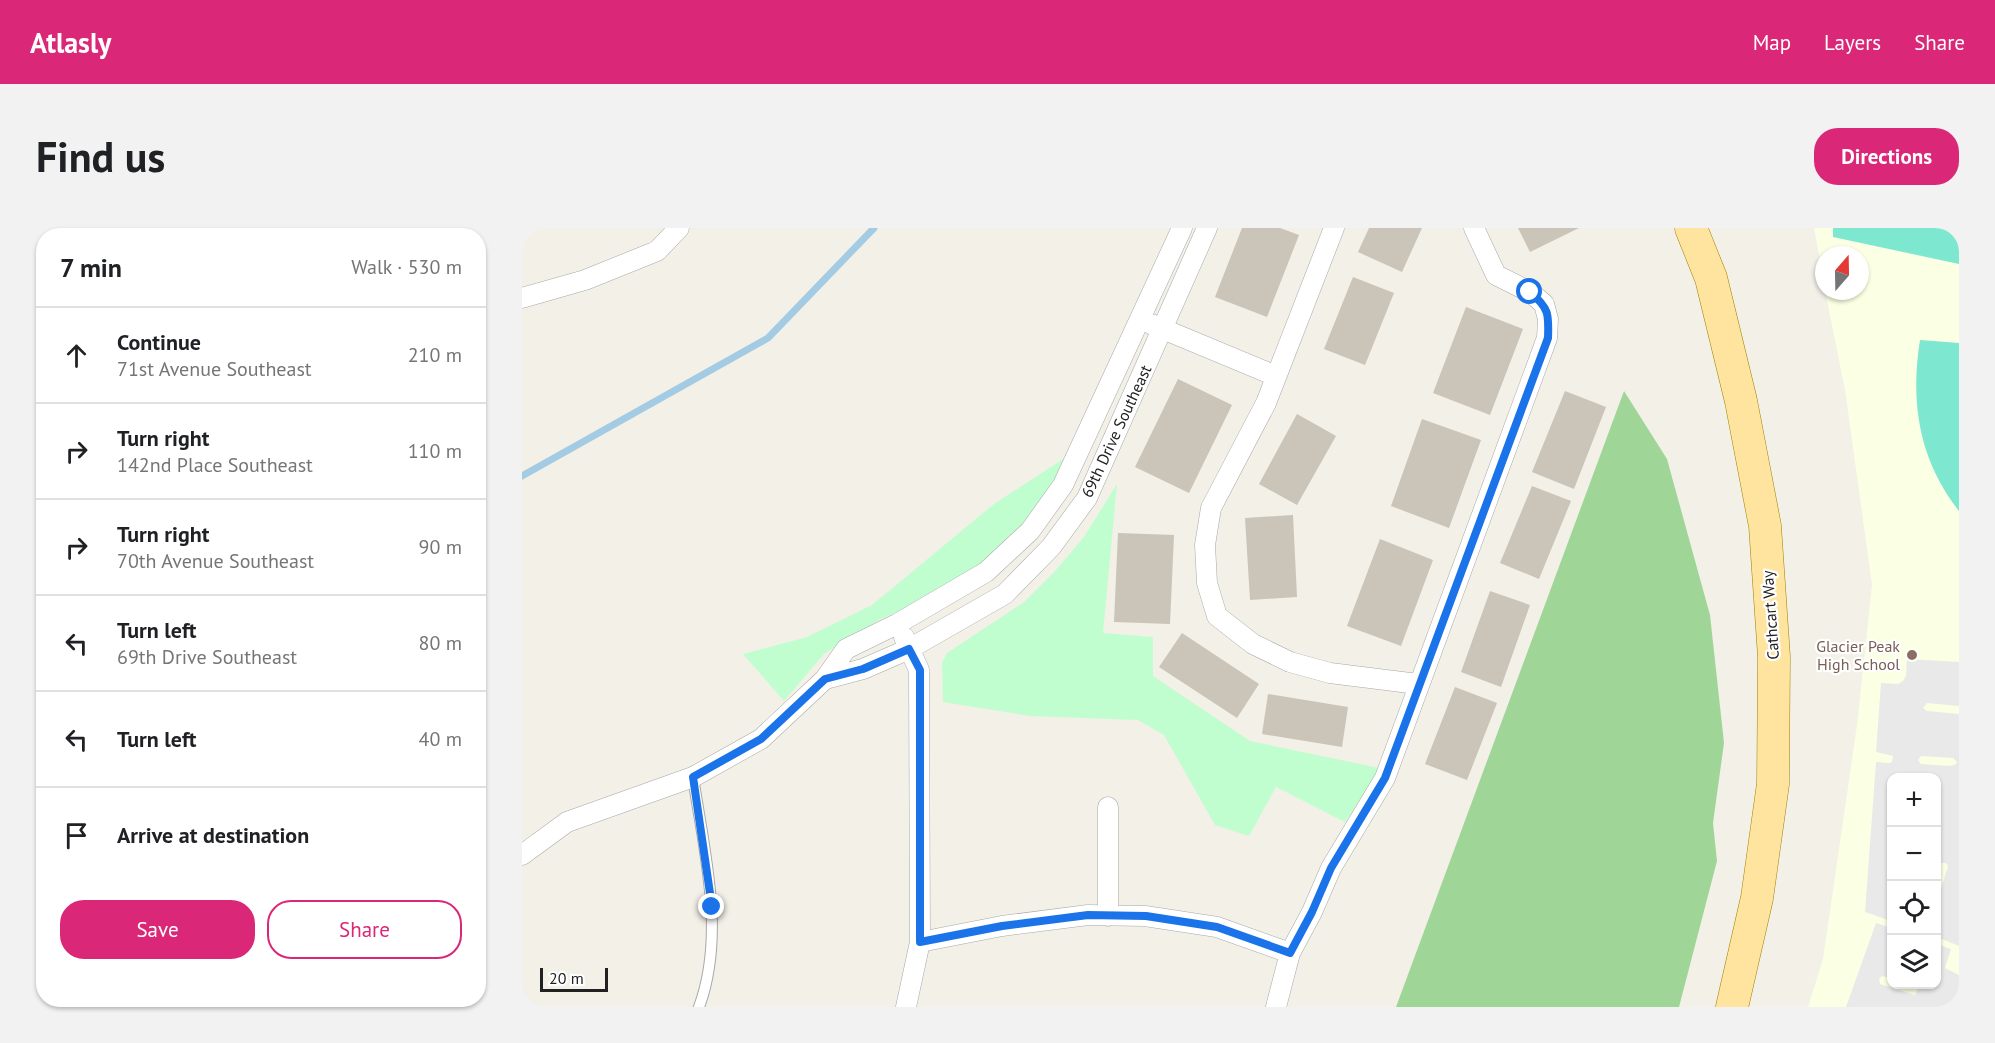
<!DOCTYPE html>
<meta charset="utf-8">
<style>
:root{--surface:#fff;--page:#f2f2f2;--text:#202124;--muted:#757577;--line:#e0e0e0;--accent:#db2777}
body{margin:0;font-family:"PT Sans",sans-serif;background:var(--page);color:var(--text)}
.controls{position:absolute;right:18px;bottom:18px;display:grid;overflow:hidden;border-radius:12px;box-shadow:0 2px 4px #0004}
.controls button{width:54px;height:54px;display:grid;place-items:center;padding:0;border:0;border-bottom:2px solid var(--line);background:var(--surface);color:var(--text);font:30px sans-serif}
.compass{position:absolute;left:1293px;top:18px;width:54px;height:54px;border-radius:50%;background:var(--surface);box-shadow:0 2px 4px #0004;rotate:20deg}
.scale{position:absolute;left:18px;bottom:15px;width:68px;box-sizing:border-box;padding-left:6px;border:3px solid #212121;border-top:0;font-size:16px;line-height:21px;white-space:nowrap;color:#212121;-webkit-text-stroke:4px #fff;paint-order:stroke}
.stop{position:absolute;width:18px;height:18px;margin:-14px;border:4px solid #1a73e8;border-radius:50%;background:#fff}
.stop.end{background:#1a73e8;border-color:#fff;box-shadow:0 2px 6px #0008}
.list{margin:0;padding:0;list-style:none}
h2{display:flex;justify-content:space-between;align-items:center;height:78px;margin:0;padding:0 24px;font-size:26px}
h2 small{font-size:20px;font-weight:400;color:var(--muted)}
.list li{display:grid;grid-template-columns:39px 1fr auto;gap:18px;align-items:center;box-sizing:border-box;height:96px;padding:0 24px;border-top:2px solid var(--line)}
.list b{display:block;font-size:22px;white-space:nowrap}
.list p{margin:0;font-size:20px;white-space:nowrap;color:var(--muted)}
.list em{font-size:20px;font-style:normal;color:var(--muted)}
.actions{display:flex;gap:12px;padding:18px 24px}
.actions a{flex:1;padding:14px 0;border:2px solid var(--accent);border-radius:24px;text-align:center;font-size:21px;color:var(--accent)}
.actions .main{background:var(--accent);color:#fff}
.icon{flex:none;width:33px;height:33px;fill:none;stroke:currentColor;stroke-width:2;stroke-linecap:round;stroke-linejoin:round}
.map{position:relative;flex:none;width:1437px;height:779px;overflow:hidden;border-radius:24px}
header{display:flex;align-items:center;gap:36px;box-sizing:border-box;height:84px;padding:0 30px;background:var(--accent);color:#fff}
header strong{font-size:28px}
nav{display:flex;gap:33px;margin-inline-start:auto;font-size:21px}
.intro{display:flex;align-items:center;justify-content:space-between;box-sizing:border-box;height:144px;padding:0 36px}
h1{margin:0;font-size:42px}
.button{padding:15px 27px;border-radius:24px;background:var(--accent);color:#fff;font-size:21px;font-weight:700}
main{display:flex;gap:36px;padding:0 36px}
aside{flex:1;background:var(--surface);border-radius:24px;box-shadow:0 2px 4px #0004}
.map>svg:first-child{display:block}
</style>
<header>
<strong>Atlasly</strong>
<nav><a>Map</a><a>Layers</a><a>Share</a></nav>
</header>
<div class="intro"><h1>Find us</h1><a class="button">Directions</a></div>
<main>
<aside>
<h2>7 min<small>Walk · 530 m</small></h2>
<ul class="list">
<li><svg class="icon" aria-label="ahead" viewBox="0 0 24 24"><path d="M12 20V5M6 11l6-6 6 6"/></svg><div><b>Continue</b><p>71st Avenue Southeast</p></div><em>210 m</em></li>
<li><svg class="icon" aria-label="right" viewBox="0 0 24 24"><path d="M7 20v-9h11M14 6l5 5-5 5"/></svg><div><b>Turn right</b><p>142nd Place Southeast</p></div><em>110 m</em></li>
<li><svg class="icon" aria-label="right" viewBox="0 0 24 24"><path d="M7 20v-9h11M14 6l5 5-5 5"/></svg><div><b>Turn right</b><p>70th Avenue Southeast</p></div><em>90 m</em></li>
<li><svg class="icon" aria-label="left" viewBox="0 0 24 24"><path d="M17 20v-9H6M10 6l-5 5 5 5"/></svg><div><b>Turn left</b><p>69th Drive Southeast</p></div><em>80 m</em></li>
<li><svg class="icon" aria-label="left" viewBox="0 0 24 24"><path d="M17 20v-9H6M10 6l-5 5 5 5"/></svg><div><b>Turn left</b></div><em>40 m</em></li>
<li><svg class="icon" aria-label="arrive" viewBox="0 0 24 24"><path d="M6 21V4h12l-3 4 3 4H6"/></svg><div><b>Arrive at destination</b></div></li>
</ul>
<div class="actions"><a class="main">Save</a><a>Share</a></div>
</aside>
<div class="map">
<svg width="1437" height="779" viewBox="0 0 1437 779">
<rect width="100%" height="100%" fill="#f2f0e7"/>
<path fill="#fbffe3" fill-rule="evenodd" d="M1292,0H1437V779H1286L1301,731L1335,497L1350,357L1323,162L1303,63H1338V27H1302V56ZM1370,550H1414V756H1370Z"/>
<path fill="#a0d598" d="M1102,163L1145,231L1188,387L1202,515L1191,595L1195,633L1157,779H874Z"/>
<path fill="#c1fecf" d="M547,227L529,260L494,305L462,334L409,368L357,392L302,426L262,473L221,426L285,409L350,377L472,276Z
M595,256L581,405L631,409V448L728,513L857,540L853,550L823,594L754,559L727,608L693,597L642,507L616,492L508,488L421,474L420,435L425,425L502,374L533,343L562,309Z"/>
<path fill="#7ee7cf" d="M1311,0H1437V36L1311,9Z
M1398,112L1437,115V283C1397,232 1388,175 1398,112Z"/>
<path fill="#e9e9e9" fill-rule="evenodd" d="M1385,431L1437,434V478L1405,475L1401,480L1405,483L1437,486V718L1415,709V674L1426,638L1424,635H1415L1414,550H1370L1369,693L1343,684L1354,534L1367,535L1370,534L1371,528L1354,524L1359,455L1376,456L1381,453L1384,448ZM1399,528L1431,530L1435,534L1434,536L1429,538L1399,536L1396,532Z
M1354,695L1369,700V750L1360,748L1357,751L1358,756L1393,767L1396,760L1389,757L1414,756L1415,716L1429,721L1423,740L1437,747V773L1435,779H1324Z"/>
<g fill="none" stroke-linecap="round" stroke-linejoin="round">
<path stroke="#a3cbe3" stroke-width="7" d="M0,248L246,110L352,0"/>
</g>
<path fill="#cac4b9" d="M720,0H758L777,7L745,89L693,69Z
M847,0H900L880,44L836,24Z
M996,0H1057L1008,24Z
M831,49L872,65L843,137L802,121Z
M944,79L1001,101L968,187L911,165Z
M656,151L710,177L667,265L613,239Z
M1043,163L1084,179L1052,261L1010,244Z
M775,186L814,208L775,277L737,256Z
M900,191L959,212L927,300L869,278Z
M1010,258L1049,273L1017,351L978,335Z
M771,287L775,369L728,372L723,290Z
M596,305L652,307L648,396L592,394Z
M858,311L911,332L879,418L825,398Z
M968,363L1008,377L979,459L939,444Z
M660,405L737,456L715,490L637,439Z
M933,459L975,475L945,552L903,536Z
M746,466L826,479L820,519L740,506Z"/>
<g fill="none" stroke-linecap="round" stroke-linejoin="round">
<g stroke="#a8a8a8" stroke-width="12">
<path id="lane" d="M171,549C182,623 204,706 177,779"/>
</g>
<g stroke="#a8a8a8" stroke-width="21">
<path id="street" d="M812,0L744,175L689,280L683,317L685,355L695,388L731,416L768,434L808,445L896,456
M0,70L63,52L135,23L157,0
M629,96L754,148
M382,409L397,442L398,714L384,779
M303,451L341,441L387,421L483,366L529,319L565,270L685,0
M0,627L45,594L171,549L239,511L303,451L324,421L375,396L464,344L508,303L541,257L660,0
M586,688V579
M398,714L480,698L566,687L623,688L695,699L768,725
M754,779L768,725L790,684L809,640L863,550L1025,110L1026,91L1022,76L1008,64L974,47L952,0"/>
</g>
<g stroke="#9e8200" stroke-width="33">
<path id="primary" d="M1169,0L1189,50L1219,173L1243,298L1252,429L1251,556L1235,670L1210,779"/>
</g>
<use href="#lane" stroke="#fff" stroke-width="10"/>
<use href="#street" stroke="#fff" stroke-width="20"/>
<use href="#primary" stroke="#ffe49f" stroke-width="32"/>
</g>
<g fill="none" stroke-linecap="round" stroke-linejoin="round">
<path stroke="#1a73e8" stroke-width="8" d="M190,679L171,549L239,511L303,451L341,441L387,421L398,442V714L480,698L566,687L624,688L695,699L768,725L790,684L809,640L863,550L1026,110C1027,86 1027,80 1008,64"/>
</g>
<circle fill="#8d6e63" stroke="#fff" stroke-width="2" cx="1390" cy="427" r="6"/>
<g text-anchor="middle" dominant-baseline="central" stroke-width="4.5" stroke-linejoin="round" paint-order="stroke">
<g font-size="16" fill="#212121" stroke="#fff">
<text transform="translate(594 203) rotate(-65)">69th Drive Southeast</text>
<text transform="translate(1248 387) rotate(-94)">Cathcart Way</text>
</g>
<g font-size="16" fill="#785e54" stroke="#fff" text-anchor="end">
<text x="1378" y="418">Glacier Peak<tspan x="1378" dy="18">High School</tspan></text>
</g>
</g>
</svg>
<div class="controls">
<button>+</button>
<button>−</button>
<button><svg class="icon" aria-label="locate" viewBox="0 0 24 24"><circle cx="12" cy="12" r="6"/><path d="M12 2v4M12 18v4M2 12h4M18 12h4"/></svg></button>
<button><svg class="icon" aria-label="layers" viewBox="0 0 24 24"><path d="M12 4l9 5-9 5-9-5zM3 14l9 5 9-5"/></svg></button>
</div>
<svg class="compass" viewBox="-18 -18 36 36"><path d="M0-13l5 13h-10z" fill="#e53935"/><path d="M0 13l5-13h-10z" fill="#757577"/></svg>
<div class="scale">20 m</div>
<div class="stop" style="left:1008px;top:64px"></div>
<div class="stop end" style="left:190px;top:679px"></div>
</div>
</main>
